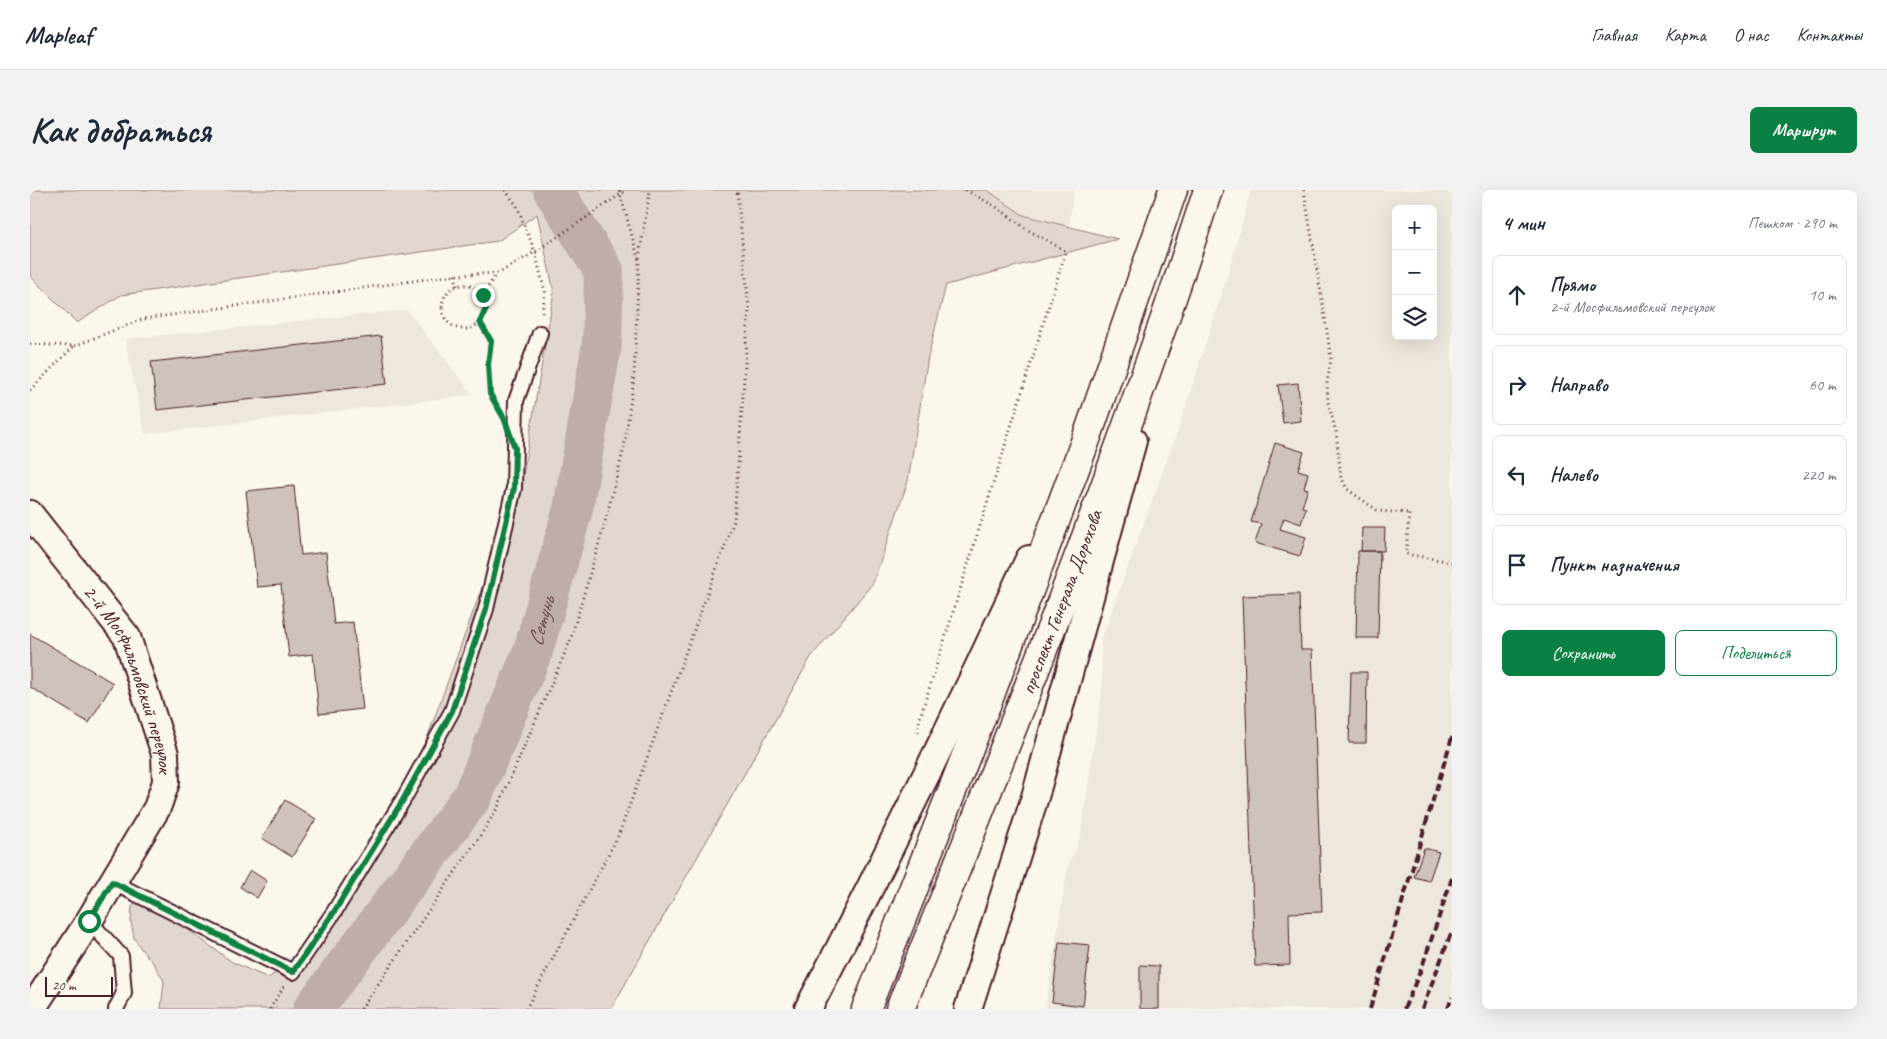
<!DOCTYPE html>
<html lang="ru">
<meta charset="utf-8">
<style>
:root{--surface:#fff;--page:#f2f2f3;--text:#1f2937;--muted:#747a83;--line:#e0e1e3;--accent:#0b8043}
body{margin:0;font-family:Caveat,sans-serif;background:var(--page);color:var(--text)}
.controls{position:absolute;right:15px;top:15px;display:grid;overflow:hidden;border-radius:8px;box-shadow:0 5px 20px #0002}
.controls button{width:45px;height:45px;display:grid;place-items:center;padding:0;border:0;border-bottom:1px solid var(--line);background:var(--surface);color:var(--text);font:25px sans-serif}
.scale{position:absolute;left:15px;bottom:12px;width:68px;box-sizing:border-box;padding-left:5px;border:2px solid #4a1f2b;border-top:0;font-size:14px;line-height:18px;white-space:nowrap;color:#4a1f2b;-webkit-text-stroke:4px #fbf7ec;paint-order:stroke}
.stop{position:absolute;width:15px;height:15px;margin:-11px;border:4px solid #0b8043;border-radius:50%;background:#fff}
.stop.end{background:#0b8043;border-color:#fff;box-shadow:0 1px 5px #0008}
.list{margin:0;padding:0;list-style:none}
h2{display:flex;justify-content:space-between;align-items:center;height:65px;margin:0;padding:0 20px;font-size:21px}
h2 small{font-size:16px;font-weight:400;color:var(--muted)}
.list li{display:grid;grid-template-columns:32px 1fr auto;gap:15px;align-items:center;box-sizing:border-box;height:80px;margin:0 10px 10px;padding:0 10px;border:1px solid var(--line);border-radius:8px}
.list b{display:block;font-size:19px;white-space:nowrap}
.list p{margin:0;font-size:16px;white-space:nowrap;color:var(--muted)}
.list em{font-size:16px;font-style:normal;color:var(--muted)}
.actions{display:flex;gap:10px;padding:15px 20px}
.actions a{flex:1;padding:11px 0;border:1px solid var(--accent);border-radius:8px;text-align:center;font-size:18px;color:var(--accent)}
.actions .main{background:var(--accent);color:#fff}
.icon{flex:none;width:28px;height:28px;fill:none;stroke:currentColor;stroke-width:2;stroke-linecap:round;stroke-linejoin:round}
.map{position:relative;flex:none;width:1422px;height:819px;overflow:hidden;border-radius:8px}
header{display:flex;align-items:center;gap:30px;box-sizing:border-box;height:70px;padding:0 25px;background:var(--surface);border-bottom:1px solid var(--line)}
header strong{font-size:24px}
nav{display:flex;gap:28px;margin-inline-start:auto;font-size:18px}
.intro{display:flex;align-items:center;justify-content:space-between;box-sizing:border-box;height:120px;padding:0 30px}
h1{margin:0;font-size:35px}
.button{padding:12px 22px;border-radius:8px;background:var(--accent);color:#fff;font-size:18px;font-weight:700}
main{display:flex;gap:30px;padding:0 30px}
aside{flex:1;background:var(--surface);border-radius:8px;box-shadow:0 5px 20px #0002}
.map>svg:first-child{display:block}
</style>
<header>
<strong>Mapleaf</strong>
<nav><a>Главная</a><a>Карта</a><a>О нас</a><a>Контакты</a></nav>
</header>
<div class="intro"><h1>Как добраться</h1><a class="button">Маршрут</a></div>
<main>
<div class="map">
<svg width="1422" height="819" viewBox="0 0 1422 819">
<rect width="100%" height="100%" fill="#fbf7ec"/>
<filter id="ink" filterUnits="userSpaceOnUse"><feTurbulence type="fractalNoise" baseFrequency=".02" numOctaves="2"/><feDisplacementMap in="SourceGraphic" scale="10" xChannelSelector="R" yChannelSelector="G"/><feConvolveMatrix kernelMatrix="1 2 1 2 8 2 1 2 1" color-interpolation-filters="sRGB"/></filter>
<g filter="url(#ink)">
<path fill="#eee7de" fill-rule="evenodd" d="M957,0H1044L1039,37L993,25Z
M1221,0H1422V819H1015L1038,675L1050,649L1072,501L1071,450L1148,240L1199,81ZM1366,19H1403V146H1366Z
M377,120L443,205L115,244L95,149Z"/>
<path fill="#e2d7d0" stroke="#967b7e" d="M0,0H957L993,25L1088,49L916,95L898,167L878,291L843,393L781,467L581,819H131L134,791L124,774L112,760L104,748L101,732L102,717L106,710L137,724L202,772L238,788L269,766L376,606L493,285L524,102L507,24L468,51L91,105L47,133L0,86Z"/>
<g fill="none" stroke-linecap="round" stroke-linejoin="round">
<path stroke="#bfadaa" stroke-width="40" id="s1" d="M283,819L442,607L503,461L543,319L572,154L574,81L523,0"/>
</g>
<path fill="#cfc2bc" stroke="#4a1f2b" d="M351,146L357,194L127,220L121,172Z
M1268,193L1271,231L1253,233L1248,195Z
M1245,253L1274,262L1268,280L1278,283L1274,298L1278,299L1272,317L1276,318L1271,334L1254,328L1250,339L1276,347L1270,366L1225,353L1231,334L1221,332Z
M264,296L271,365L296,362L304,434L323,432L333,519L289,524L283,464L259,467L251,395L227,397L216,301Z
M1332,338H1355L1354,361H1331Z
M1328,361H1350L1348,448H1326Z
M1269,404L1271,460H1282L1292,722L1259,723L1260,775L1225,776L1212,406Z
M0,444L83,493L59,533L0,497Z
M1321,482H1337L1336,553H1319Z
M255,610L286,629L262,667L232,648Z
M1394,658L1409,662L1399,691L1384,687Z
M220,680L237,691L227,708L210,697Z
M1029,752L1060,755L1053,816L1022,812Z
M1110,775L1129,776V819H1110Z"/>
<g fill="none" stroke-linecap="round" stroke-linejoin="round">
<g stroke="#4a1f2b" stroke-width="18">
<path id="service" d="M82,692L263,782L304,722L373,610L422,521L456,419L484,298L486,211L510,143
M59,731L91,766L94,803L86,819"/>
</g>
<g stroke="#4a1f2b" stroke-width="30">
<g id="minor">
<path id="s2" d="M0,324L97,447L135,564L136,592L127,618L59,731L2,819"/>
<path d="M778,819C855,671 929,520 999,369"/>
<path d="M938,819L1005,607L1103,251"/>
</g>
</g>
<g stroke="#4a1f2b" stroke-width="31">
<g id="secondary">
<path d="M836,819L960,505L1058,244L1143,0"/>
<path id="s3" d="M870,819C979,549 1088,278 1178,0"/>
</g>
</g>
<path stroke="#4a1f2b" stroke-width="3" stroke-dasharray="1 4" stroke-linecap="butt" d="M475,0L487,16L505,62L515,102L512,125
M1274,0L1295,128L1301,170L1297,193L1298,212L1306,242L1311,287L1317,299L1348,321L1379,323L1376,364L1422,372
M609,68L620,0
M425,85L427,96
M412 117a22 22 0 1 1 44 0a22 22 0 1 1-44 0Z
M453,105L466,84
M451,133L461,151L458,175L460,204L467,216
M0,154L44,156L113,129L425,85L469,83L505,62L597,0
M0,200L44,156
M888,542L889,531L1036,61L998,40L968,18L936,0
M240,819L254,796
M331,819L452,643L468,617L540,451L574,336L594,258L604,187L609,71L589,0
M496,819L589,644L704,331L719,118L707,0"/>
<use href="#service" stroke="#fbf7ec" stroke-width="14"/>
<use href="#minor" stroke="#fbf7ec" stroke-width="26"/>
<use href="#secondary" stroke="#fbf7ec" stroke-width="28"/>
<path stroke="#4a1f2b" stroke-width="4" stroke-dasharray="8 4" stroke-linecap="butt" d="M1340,819L1422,547
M1374,819L1392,777L1422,688
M1392,819L1422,741
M1418,819L1422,807"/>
</g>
</g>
<g fill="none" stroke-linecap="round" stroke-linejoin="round" filter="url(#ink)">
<path stroke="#0b8043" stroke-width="6" d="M59,731L82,692L263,782L304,722L373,610L422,521L456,419L484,298L485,258L474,228L460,204L458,175L461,151L450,132L456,119L453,105"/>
</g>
<g text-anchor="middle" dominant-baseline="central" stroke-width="5" stroke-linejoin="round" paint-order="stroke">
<g font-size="20" fill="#4a1f2b" stroke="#fbf7ec">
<text stroke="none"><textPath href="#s3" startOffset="438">проспект Генерала Дорохова</textPath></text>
<text stroke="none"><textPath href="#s2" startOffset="196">2-й Мосфильмовский переулок</textPath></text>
</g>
<g font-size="21" font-style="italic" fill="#6d4a51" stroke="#fbf7ec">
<text stroke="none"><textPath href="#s1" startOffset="454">Сетунь</textPath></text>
</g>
</g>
</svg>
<div class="controls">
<button>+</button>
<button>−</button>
<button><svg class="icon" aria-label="layers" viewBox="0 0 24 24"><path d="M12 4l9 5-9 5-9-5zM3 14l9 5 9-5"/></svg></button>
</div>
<div class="scale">20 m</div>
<div class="stop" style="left:59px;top:731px"></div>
<div class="stop end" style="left:453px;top:105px"></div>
</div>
<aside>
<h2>4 мин<small>Пешком · 290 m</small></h2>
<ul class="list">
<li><svg class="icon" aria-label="ahead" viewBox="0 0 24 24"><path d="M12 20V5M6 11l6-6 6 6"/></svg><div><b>Прямо</b><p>2-й Мосфильмовский переулок</p></div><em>10 m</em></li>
<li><svg class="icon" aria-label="right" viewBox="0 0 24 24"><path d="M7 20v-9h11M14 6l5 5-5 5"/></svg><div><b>Направо</b></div><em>60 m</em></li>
<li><svg class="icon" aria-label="left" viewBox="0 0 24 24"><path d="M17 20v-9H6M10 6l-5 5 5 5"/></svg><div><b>Налево</b></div><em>220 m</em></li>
<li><svg class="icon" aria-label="arrive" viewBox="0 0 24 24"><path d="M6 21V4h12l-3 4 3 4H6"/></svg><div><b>Пункт назначения</b></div></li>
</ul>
<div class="actions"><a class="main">Сохранить</a><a>Поделиться</a></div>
</aside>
</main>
